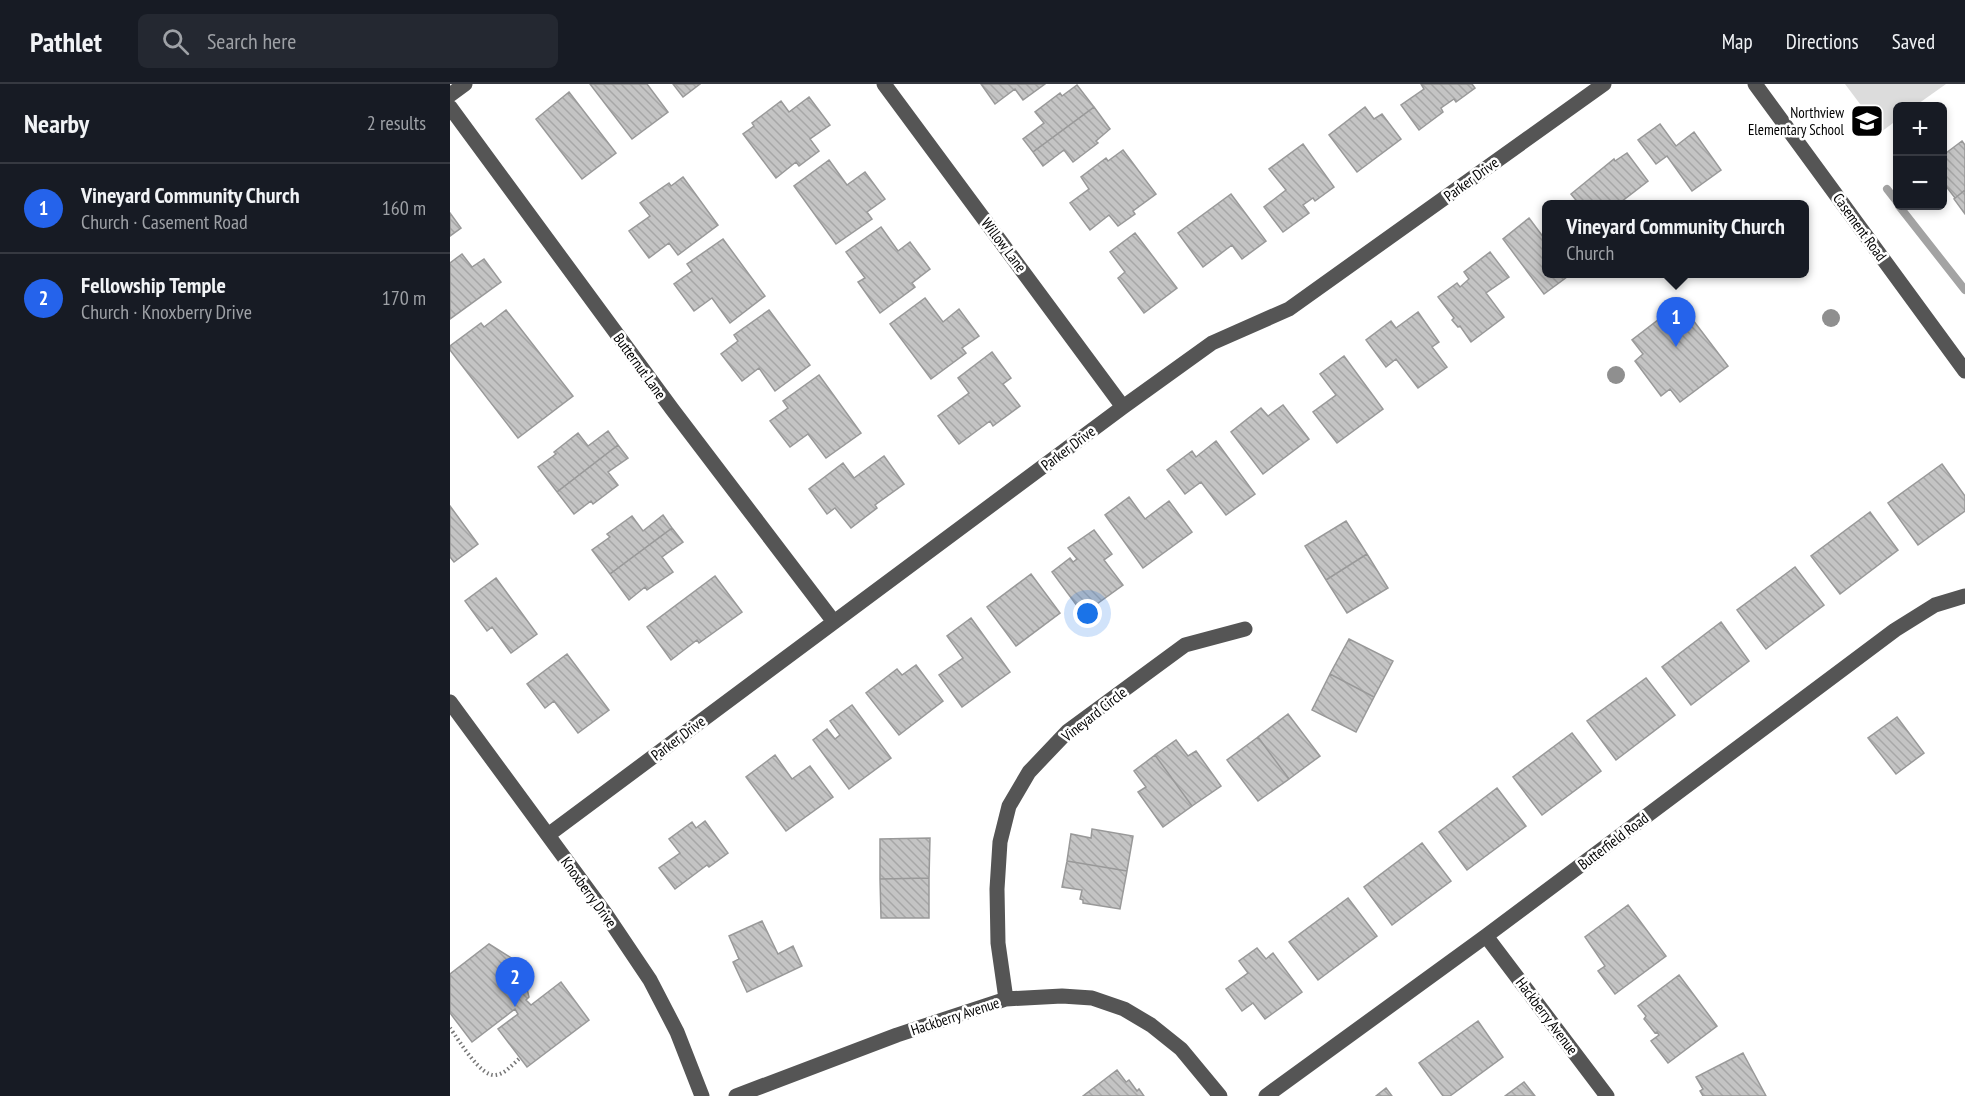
<!DOCTYPE html>
<meta charset="utf-8">
<style>
:root{--surface:#171b24;--page:#242831;--text:#f1f3f6;--muted:#9ea1a6;--line:#363941;--accent:#2563eb}
body{margin:0;font-family:"PT Sans Narrow",sans-serif;background:var(--page);color:var(--text)}
.controls{position:absolute;right:18px;top:18px;display:grid;overflow:hidden;border-radius:9px;box-shadow:0 3px 9px #0003}
.controls button{width:54px;height:54px;display:grid;place-items:center;padding:0;border:0;border-bottom:2px solid var(--line);background:var(--surface);color:var(--text);font:30px sans-serif}
.you{position:absolute;left:638px;top:530px;width:21px;height:21px;margin:-15px;border:4px solid #fff;border-radius:50%;background:#1a73e8;box-shadow:0 0 0 9px #1a73e833}
.badge{display:grid;place-items:center;width:39px;height:39px;border-radius:50%;background:var(--accent);color:#fff;font-size:20px;font-weight:700}
.pin{position:absolute;translate:-50% -50px;filter:drop-shadow(0 2px 3px #0008)}
.pin::after{content:'';position:absolute;top:32px;width:21px;height:18px;background:inherit;clip-path:polygon(0 0,100% 0,50% 100%)}
.popup{position:absolute;left:1092px;top:116px;width:267px;height:78px;box-sizing:border-box;display:grid;place-content:center;border-radius:9px;background:var(--surface);filter:drop-shadow(0 2px 4px #0005);font-size:20px;white-space:nowrap;color:var(--muted)}
.popup b{font-size:22px;color:var(--text)}
.popup::after{content:'';position:absolute;left:50%;top:100%;margin-left:-12px;border:12px solid transparent;border-top-color:var(--surface)}
.list{margin:0;padding:0;list-style:none}
h2{display:flex;justify-content:space-between;align-items:center;height:78px;margin:0;padding:0 24px;font-size:26px}
h2 small{font-size:20px;font-weight:400;color:var(--muted)}
.list li{display:grid;grid-template-columns:39px 1fr auto;gap:18px;align-items:center;box-sizing:border-box;height:90px;padding:0 24px;border-top:2px solid var(--line)}
.list b{display:block;font-size:22px;white-space:nowrap}
.list p{margin:0;font-size:20px;white-space:nowrap;color:var(--muted)}
.list em{font-size:20px;font-style:normal;color:var(--muted)}
.icon{flex:none;width:33px;height:33px;fill:none;stroke:currentColor;stroke-width:2;stroke-linecap:round;stroke-linejoin:round}
.map{position:relative;flex:none;width:1515px;height:1012px;overflow:hidden}
header{display:flex;align-items:center;gap:36px;box-sizing:border-box;height:84px;padding:0 30px;background:var(--surface);border-bottom:2px solid var(--line)}
header strong{font-size:28px}
nav{display:flex;gap:33px;margin-inline-start:auto;font-size:21px}
.search{width:420px;height:54px;background:var(--page);display:flex;align-items:center;gap:15px;box-sizing:border-box;padding:0 21px;border-radius:9px;color:var(--muted);font-size:22px}
main{display:flex}
aside{flex:1;background:var(--surface)}
.map>svg:first-child{display:block}
</style>
<header>
<strong>Pathlet</strong>
<div class="search"><svg class="icon" aria-label="search" viewBox="0 0 24 24"><circle cx="10" cy="10" r="6"/><path d="M15 15l6 6"/></svg>Search here</div>
<nav><a>Map</a><a>Directions</a><a>Saved</a></nav>
</header>
<main>
<aside>
<h2>Nearby<small>2 results</small></h2>
<ul class="list">
<li><span class="badge">1</span><div><b>Vineyard Community Church</b><p>Church · Casement Road</p></div><em>160 m</em></li>
<li><span class="badge">2</span><div><b>Fellowship Temple</b><p>Church · Knoxberry Drive</p></div><em>170 m</em></li>
</ul>
</aside>
<div class="map">
<svg width="1515" height="1012" viewBox="0 0 1515 1012">
<defs>
<pattern id="building-back-hatch" width="6" height="6" patternUnits="userSpaceOnUse" patternTransform="scale(1.5)"><rect width="6" height="6" fill="#c4c4c4"/><path d="M-1 5l2 2M0 0l6 6M5-1l2 2" fill="none" stroke="#a7a7a7"/></pattern>
</defs>
<rect width="100%" height="100%" fill="#fff"/>
<path fill="#dcdcdc" d="M1395,0H1496L1465,22H1448L1447,36L1431,48Z"/>
<g fill="none" stroke-linecap="round" stroke-linejoin="round">
<path stroke="#a3a3a3" stroke-width="8" d="M1437,105L1448,119
M1449,122L1515,206"/>
</g>
<path fill="url(#building-back-hatch)" stroke="#999" stroke-width="1.5" d="M140,0H197L218,28L182,55Z
M223,0H250L233,13Z
M531,0H595L573,16L565,5L545,20Z
M971,0H1022L1025,4L1006,18L1004,15L991,24L993,28L969,46L951,21L974,5Z
M627,1L644,23L583,68L573,55L594,39L585,28L610,9L612,12Z
M119,8L166,69L132,95L86,35Z
M359,13L380,41L360,55L369,67L349,82L346,78L326,94L293,50L304,42L302,39L331,17L339,28Z
M644,23L660,45L646,57L648,59L623,78L614,66L593,82L583,68Z
M915,23L924,35L932,30L951,55L907,88L879,51Z
M1210,40L1226,62L1244,48L1271,86L1242,107L1217,72L1206,80L1188,56Z
M1512,57L1515,61V106L1505,114L1492,97V72Z
M853,60L884,103L865,117L863,114L853,121L859,129L833,148L814,123L836,106L819,85Z
M673,66L706,110L683,127L685,130L668,142L659,131L640,146L620,119L639,105L631,93L656,74L658,77Z
M1177,69L1198,97L1167,121H1130L1121,110L1164,75L1165,77Z
M379,76L397,101L415,88L435,115L417,128L422,135L386,160L344,102Z
M233,93L268,141L228,171L219,159L199,174L179,147L200,132L190,119L219,99L221,102Z
M1515,106V130L1504,115Z
M781,110L816,157L792,175L782,161L753,183L728,149Z
M0,129L11,144L0,152Z
M1079,134L1097,158V190H1121L1094,210L1053,155Z
M431,143L448,167L460,158L480,185L462,199L465,203L430,229L408,198L415,194L396,168Z
M685,149L727,204L694,229L668,194L675,188L660,168Z
M273,155L315,212L280,239L262,214L244,227L224,200L242,187L237,180Z
M1040,168L1059,193L1036,209L1054,233L1021,258L1010,242L1008,243L1002,236L1004,234L988,213L1007,199L1010,203L1019,195L1014,188Z
M12,170L22,183L34,175L51,198L0,235V179Z
M475,214L493,238L509,225L529,252L512,264L516,269L481,295L440,240Z
M1230,219L1278,282L1230,318L1220,305L1211,312L1185,277L1193,270L1182,256Z
M56,226L123,312L68,354L0,266V262L31,239L34,243Z
M319,226L360,281L325,307L309,284L292,297L271,270L288,257L284,251Z
M968,228L989,258L982,263L997,283L968,304L946,275L936,283L916,256L941,237L946,244Z
M542,268L561,294L553,300L570,322L543,342L540,337L509,360L488,332L519,309L508,294Z
M894,272L933,325L887,359L863,328L886,311L870,290Z
M369,291L411,349L376,374L358,350L340,363L320,337L338,324L333,317Z
M833,321L859,355L813,390L781,348L811,324L818,332Z
M158,347L168,361L107,408L88,383L106,370L104,368L128,349L138,362Z
M766,357L805,410L776,431L751,398L735,410L717,386L742,367L746,373Z
M168,361L178,374L158,388L168,401L143,420L141,417L124,430L107,408Z
M434,372L454,400L425,421L427,424L401,444L385,424L377,430L359,405L393,379L404,394Z
M1492,380L1515,412V427L1468,461L1438,419Z
M679,413L695,435L719,417L742,448L693,484L655,431Z
M0,422L28,460L4,478L0,473Z
M1420,428L1448,466L1390,510L1361,472Z
M213,431L222,444L160,490L142,466L160,453L157,450L182,432L193,447Z
M896,437L917,470L876,496L855,462Z
M222,444L233,458L212,473L223,488L197,506L195,503L179,516L160,490Z
M644,446L662,470L654,476L673,501L633,530L602,488L620,474L623,478L627,475L618,464Z
M917,470L938,504L897,529L876,496Z
M1345,483L1374,521L1316,565L1287,526Z
M581,490L610,529L566,562L537,523Z
M265,492L292,528L249,559L247,556L221,576L197,543Z
M46,494L87,550L61,569L42,543L37,547L15,517Z
M521,534L560,588L512,623L489,591L513,574L497,552Z
M1271,538L1299,577L1241,621L1212,583Z
M899,555L943,577L924,613L880,590Z
M117,570L159,626L128,649L104,617L95,624L77,600Z
M466,581L493,617L449,651L416,609L447,585L452,591Z
M880,590L924,613L906,648L862,626Z
M1196,594L1225,631L1166,676L1137,637Z
M402,621L441,674L399,705L363,656L377,645L385,655L390,651L380,637Z
M838,630L870,672L839,695L808,653Z
M1447,633L1474,669L1446,690L1418,654Z
M1122,649L1151,687L1092,731L1063,693Z
M808,653L839,695L808,717L777,676Z
M726,656L738,672L746,667L771,702L742,722L705,671Z
M325,671L342,695L360,682L383,713L336,747L296,693Z
M705,671L742,722L713,743L688,708L696,703L684,687Z
M1047,704L1076,742L1017,786L989,748Z
M255,737L278,769L259,783L257,781L225,805L209,784L230,769L219,755L242,738L246,744Z
M642,745L683,752L677,787L617,777L621,750L641,754Z
M480,754L479,794L430,795V755Z
M972,759L1001,797L942,841L914,803Z
M617,777L677,787L670,825L633,819V816L630,815L632,806L612,803Z
M479,794V834H431L430,795Z
M898,814L927,852L868,896L839,858Z
M1178,821L1216,872L1165,910L1148,887L1155,882L1135,853Z
M312,837L328,870L343,862L352,882L297,908L283,878L289,875L279,852Z
M39,860L71,880L79,913L76,916L81,921L111,898L139,936L77,983L48,945L68,930L65,925L22,958L0,929V890Z
M807,864L816,875L823,869L852,908L815,935L803,919L792,927L776,905L798,889L789,877Z
M1229,891L1267,942L1218,979L1201,957L1209,951L1207,948L1205,949L1194,935L1196,932L1188,922Z
M1028,937L1053,973L1000,1012H993L969,979Z
M1293,969L1316,1012H1253L1250,1007L1253,1005L1246,993Z
M667,986L676,998L679,996L687,1007L689,1005L694,1012H633Z
M1074,998L1085,1012H1055Z
M936,1004L942,1012H926Z"/>
<g fill="none" stroke-linecap="round" stroke-linejoin="round">
<path stroke="#777" stroke-width="4" stroke-dasharray="1.5 3" stroke-linecap="butt" d="M0,944C9,956 31,994 46,991C55,990 63,980 70,974"/>
<path stroke="#555" stroke-width="15" d="M434,0L673,323
M1305,0L1515,287
M0,11L15,0
M0,23L222,325L384,538
M0,618L155,829L200,896L227,948L252,1012
M98,751L673,323L762,259L839,225L1154,0
M1036,852L1157,1012
M556,915L548,859L547,805L550,758L559,722L579,688L618,647L735,561L795,545
M286,1012L447,951L556,915L612,912L642,914L674,925L701,941L731,965L770,1012
M816,1012L1036,852L1445,546L1485,521L1515,512"/>
</g>
<g fill="#8f8f8f">
<circle cx="1381" cy="234" r="9"/>
<circle cx="1166" cy="291" r="9"/>
</g>
<defs>
<g id="school-square" transform="scale(1.725)"><rect x="-9" y="-9" width="18" height="18" rx="4" fill="#000" stroke="#fff"/><path d="M0-5L7-2L0 1L-7-2ZM-4 1L0 2.5L4 1V4Q0 6-4 4Z" fill="#fff"/></g>
</defs>
<g fill-rule="evenodd">
<use href="#school-square" x="1417" y="37"/>
</g>
<g text-anchor="middle" dominant-baseline="central" stroke-width="5" stroke-linejoin="round" paint-order="stroke">
<g font-size="15" fill="#000" stroke="#fff" text-anchor="end">
<text x="1394" y="28">Northview<tspan x="1394" dy="17">Elementary School</tspan></text>
</g>
<g font-size="15" fill="#000" stroke="#fff">
<text transform="translate(1021 95) rotate(-36)">Parker Drive</text>
<text transform="translate(1410 143) rotate(54)">Casement Road</text>
<text transform="translate(554 161) rotate(53)">Willow Lane</text>
<text transform="translate(190 282) rotate(54)">Butternut Lane</text>
<text transform="translate(618 364) rotate(-37)">Parker Drive</text>
<text transform="translate(644 630) rotate(-38)">Vineyard Circle</text>
<text transform="translate(228 654) rotate(-37)">Parker Drive</text>
<text transform="translate(1163 757) rotate(-37)">Butterfield Road</text>
<text transform="translate(139 808) rotate(54)">Knoxberry Drive</text>
<text transform="translate(505 932) rotate(-18)">Hackberry Avenue</text>
<text transform="translate(1097 932) rotate(53)">Hackberry Avenue</text>
</g>
</g>
</svg>
<div class="controls">
<button>+</button>
<button>−</button>
</div>
<div class="you"></div>
<div class="pin badge" style="left:1226px;top:263px">1</div>
<div class="popup"><b>Vineyard Community Church</b>Church</div>
<div class="pin badge" style="left:65px;top:923px">2</div>
</div>
</main>
